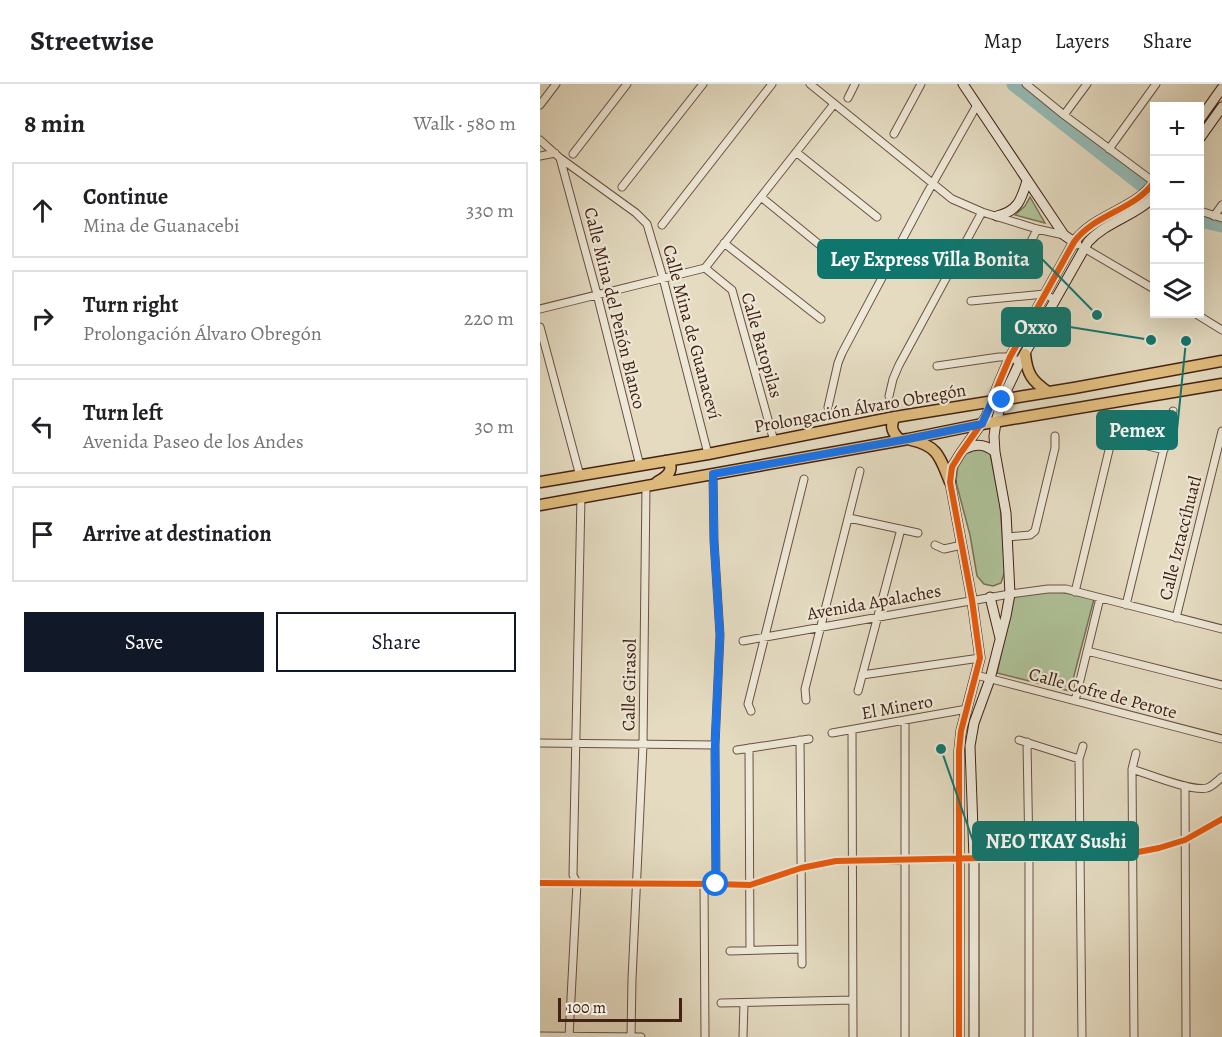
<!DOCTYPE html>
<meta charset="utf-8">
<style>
:root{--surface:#fff;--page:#f2f2f2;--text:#202124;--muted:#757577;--line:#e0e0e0;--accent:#111827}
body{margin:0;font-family:Alegreya,serif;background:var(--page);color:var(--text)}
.controls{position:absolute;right:18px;top:18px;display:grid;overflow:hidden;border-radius:0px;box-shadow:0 6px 24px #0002}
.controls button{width:54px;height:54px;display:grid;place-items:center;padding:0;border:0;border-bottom:2px solid var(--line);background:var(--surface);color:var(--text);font:30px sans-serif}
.scale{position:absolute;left:18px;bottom:15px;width:124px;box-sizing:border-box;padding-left:6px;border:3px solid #432114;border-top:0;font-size:16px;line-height:21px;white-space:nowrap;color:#432114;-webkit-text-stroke:4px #ede8d7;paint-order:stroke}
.stop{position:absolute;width:18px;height:18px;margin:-14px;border:4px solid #1a73e8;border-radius:50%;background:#fff}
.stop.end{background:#1a73e8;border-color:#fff;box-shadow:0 2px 6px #0008}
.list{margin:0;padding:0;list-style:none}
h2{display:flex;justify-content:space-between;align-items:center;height:78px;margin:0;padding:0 24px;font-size:26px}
h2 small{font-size:20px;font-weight:400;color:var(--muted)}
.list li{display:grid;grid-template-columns:39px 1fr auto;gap:18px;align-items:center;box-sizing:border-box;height:96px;margin:0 12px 12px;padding:0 12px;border:2px solid var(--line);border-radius:0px}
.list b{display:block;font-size:22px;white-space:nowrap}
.list p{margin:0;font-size:20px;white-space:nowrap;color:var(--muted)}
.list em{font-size:20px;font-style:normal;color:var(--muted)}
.actions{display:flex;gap:12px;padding:18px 24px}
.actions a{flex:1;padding:14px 0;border:2px solid var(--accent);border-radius:0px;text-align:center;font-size:21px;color:var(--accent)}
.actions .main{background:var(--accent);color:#fff}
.icon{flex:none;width:33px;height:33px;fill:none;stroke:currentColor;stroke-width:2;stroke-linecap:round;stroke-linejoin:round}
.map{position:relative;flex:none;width:682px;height:953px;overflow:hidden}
header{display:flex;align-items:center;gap:36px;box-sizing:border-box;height:84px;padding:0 30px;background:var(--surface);border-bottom:2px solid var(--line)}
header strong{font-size:28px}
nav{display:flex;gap:33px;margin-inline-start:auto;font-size:21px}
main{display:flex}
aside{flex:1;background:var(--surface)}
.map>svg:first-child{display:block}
</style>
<header>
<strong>Streetwise</strong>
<nav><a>Map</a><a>Layers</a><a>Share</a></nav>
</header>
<main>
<aside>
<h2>8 min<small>Walk · 580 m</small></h2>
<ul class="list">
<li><svg class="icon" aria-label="ahead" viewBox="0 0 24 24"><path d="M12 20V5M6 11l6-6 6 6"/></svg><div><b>Continue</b><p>Mina de Guanacebi</p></div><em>330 m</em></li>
<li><svg class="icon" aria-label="right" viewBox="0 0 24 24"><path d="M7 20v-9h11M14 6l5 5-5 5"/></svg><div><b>Turn right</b><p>Prolongación Álvaro Obregón</p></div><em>220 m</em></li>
<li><svg class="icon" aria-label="left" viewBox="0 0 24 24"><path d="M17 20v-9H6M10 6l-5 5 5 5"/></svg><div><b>Turn left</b><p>Avenida Paseo de los Andes</p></div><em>30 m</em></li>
<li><svg class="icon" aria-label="arrive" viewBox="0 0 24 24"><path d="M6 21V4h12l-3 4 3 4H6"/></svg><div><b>Arrive at destination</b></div></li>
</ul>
<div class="actions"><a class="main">Save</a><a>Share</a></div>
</aside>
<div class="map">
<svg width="682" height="953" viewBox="0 0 682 953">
<rect width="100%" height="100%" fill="#e4dbc1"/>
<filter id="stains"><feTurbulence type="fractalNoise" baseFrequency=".00333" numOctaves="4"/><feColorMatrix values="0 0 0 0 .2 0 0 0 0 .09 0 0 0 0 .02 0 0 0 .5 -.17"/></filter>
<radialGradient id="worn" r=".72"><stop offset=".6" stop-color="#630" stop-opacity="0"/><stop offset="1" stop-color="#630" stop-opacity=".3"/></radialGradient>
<path fill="#aec198" stroke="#787156" stroke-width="1.5" d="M490,113L505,139L475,131L485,122Z
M428,365H444L450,369L460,420L465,487L461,499L453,502L444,500L437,492L430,451L416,398L418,379Z
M516,507L554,515L530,607L457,589L474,511Z"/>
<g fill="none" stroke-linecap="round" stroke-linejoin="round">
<path stroke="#95bbb6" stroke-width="15" d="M474,0L604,102
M660,136L682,141"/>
<g stroke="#6b503f" stroke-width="9">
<path id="street" d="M270,0L412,115L442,128L497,145L524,151
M486,0L524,31L614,98
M308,14L315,0
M0,21L16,0
M524,31L547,0
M354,50L381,0
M0,56L20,74L96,129L107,140L123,194L168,370
M569,65L616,0
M256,68L337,133
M33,70L87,0
M0,72L15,69
M20,74L57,210L100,382
M82,103L163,0
M221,113L308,184
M660,127L682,134
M674,132L682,121
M122,141L232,0
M184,159L281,235
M544,164L614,205
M473,177C485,169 491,159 497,145
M165,184L294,20
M165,184L192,206L234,357
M431,217L505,210L515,216
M0,225L165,184
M656,230L682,246
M0,243L40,392
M397,282L459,273H470L480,278
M349,312L353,295L359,281L442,128
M288,323L298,279L302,269L385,113L437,21
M572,353L624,366
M173,390L174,457L180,551L175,661L176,800
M309,434L378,449
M468,453L490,451L495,447L515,364V352
M395,461L404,465L422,461
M535,508L576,337
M586,521L633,327
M636,534L682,347
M203,557L470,510L508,505H526L682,545
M547,567L682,601
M322,591L440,574
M436,591L682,655
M318,607L361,445
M266,616L265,605L320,387
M535,617L560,514
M211,627L208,620L264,395
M365,636V953
M312,646L313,953
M292,649L427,625
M260,656L262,880
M479,656L539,675
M487,658L489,772V953
M0,659L175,661
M209,664L210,866
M197,666L269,655
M592,685C608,690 652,708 667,704C673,702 677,697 682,693
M645,702L646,953
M0,799L176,800L210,801L261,784L296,777L541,772L593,769L619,764L645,756L682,735
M164,800L165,953
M190,867L261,865
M181,919L313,916
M0,952L101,953
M29,953L37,799L33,791L41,413
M91,953L92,895L103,661L106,402
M203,953L204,919
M542,953L539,675L543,662
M594,953L592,685L596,669"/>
</g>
<g stroke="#432114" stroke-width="11">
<path id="secondary" d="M423,0L524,151L537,160
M660,35L682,4
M660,54L682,23
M457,132C478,127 481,116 487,97
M425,365C436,359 445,360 455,368
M450,513L460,554
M419,953V667L421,647L440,574L432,516L410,398L412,383L420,370L446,333L458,301L470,273L534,158C554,130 595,126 614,98
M434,953V774L430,662L434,639L450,595L466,532L470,510L466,429L455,368L454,352L456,338L462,316L480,278L548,158C566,138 595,132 614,113"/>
</g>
<g stroke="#432114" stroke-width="13">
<path id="primary" d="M485,270C487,290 492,297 508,308
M355,333C349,343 353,349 360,356
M371,356C399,362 400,374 410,398
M0,398L168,370L355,333L534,304L682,277
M116,399C123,394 133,390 130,380L125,377
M0,421L368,355L442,340L682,300"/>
</g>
<use href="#street" stroke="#ede8d7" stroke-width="7"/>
<use href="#secondary" stroke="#ede8d7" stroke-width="9"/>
<use href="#primary" stroke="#e2be80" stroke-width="10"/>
<g stroke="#ede8d7" stroke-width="10">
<path id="cycleway" d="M0,799L176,800L210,801L261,784L296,777L541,772L593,769L619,764L645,756L682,735
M419,953V667L421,647L440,574L432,516L410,398L412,383L420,370L446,333L458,301L470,273L534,158C554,130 595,126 614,98"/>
</g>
<use href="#cycleway" stroke="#e8590c" stroke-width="6"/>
</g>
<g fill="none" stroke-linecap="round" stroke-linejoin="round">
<path stroke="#1a73e8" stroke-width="8" d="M176,800L175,661L180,551L174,457L173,390L368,355L442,340L452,317L462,316"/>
</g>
<g text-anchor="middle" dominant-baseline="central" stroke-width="4.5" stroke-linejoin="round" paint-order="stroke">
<g font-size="18" fill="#432114" stroke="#ede8d7">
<text transform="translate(75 224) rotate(76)">Calle Mina del Peñón Blanco</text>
<text transform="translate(152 248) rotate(75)">Calle Mina de Guanaceví</text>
<text transform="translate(222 261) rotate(74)">Calle Batopilas</text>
<text transform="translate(320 324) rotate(-10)">Prolongación Álvaro Obregón</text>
<text transform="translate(640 454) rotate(-76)">Calle Iztaccíhuatl</text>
<text transform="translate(334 518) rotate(-10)">Avenida Apalaches</text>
<text transform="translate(89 601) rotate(-89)">Calle Girasol</text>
<text transform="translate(563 609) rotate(15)">Calle Cofre de Perote</text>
<text transform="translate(357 623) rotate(-10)">El Minero</text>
</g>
</g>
<path fill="none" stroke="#0f766e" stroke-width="2" d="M557 231L502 175M611 256L530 243M646 257L637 346M401 665L433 757"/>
<g fill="#0f766e" stroke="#ede8d7" stroke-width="2">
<circle cx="557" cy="231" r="6"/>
<circle cx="611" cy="256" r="6"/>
<circle cx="646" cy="257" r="6"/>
<circle cx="401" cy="665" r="6"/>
</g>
<g fill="#0f766e" stroke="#0f766e" stroke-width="2">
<rect x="278" y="156" width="224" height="38" rx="6"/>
<rect x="462" y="224" width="68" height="38" rx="6"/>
<rect x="557" y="327" width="80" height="38" rx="6"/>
<rect x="433" y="738" width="165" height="38" rx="6"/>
</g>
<g font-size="20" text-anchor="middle" font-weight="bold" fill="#fff">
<text x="390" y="182">Ley Express Villa Bonita</text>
<text x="496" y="250">Oxxo</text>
<text x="597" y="353">Pemex</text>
<text x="516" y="764">NEO TKAY Sushi</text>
</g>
<rect width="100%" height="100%" filter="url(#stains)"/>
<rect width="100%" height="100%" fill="url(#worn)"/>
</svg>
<div class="controls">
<button>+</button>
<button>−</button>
<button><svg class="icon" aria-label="locate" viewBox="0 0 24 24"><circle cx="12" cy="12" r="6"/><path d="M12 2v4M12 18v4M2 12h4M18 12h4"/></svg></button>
<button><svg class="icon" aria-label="layers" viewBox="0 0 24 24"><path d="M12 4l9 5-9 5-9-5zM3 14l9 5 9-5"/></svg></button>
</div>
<div class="scale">100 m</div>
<div class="stop" style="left:176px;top:800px"></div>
<div class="stop end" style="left:462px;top:316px"></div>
</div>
</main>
